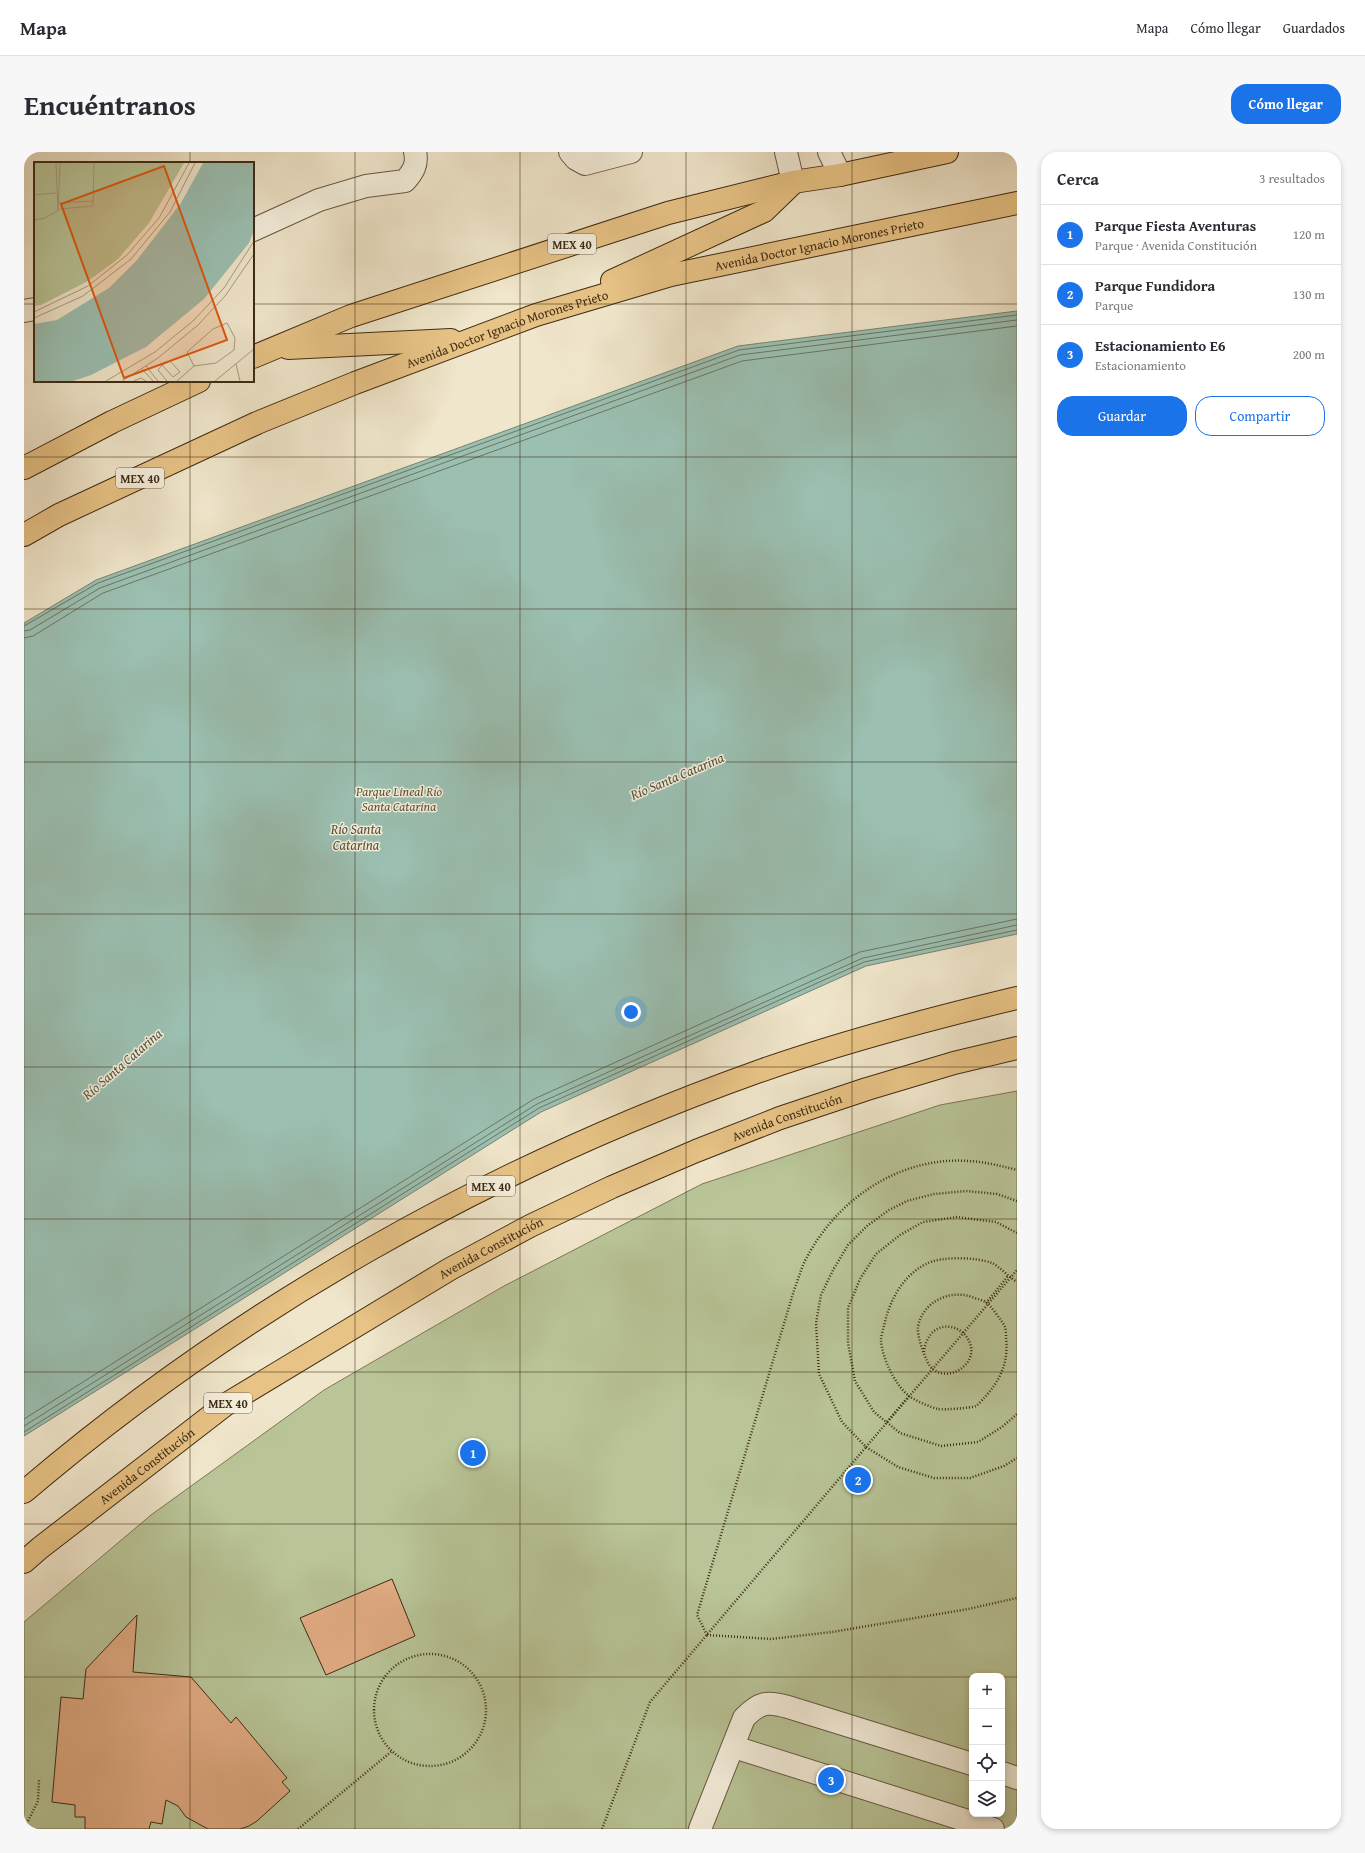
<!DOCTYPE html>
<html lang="es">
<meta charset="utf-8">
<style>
:root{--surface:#fff;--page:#f7f7f7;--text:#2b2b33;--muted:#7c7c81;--line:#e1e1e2;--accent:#1a73e8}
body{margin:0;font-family:"Gentium Book Plus",serif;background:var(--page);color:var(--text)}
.controls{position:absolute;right:12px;bottom:12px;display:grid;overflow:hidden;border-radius:8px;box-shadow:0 2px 6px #0003}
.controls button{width:36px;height:36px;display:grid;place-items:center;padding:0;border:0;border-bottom:1px solid var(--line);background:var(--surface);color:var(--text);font:20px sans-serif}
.you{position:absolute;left:607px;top:860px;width:14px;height:14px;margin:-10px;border:3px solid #fff;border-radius:50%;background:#1a73e8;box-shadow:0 0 0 6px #1a73e833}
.badge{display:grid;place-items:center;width:26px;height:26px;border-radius:50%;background:var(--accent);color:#fff;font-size:13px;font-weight:700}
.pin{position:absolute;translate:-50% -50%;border:2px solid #fff;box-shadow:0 1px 4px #0006}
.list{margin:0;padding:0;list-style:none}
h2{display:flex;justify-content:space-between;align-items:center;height:52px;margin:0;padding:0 16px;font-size:17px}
h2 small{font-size:13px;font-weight:400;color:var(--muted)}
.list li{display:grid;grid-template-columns:26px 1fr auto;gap:12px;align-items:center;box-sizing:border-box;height:60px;padding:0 16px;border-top:1px solid var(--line)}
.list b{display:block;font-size:15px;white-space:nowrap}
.list p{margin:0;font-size:13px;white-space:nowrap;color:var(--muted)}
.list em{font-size:13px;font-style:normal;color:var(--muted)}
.actions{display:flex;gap:8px;padding:12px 16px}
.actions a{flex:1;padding:9px 0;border:1px solid var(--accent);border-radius:16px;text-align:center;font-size:14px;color:var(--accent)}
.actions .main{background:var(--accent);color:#fff}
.icon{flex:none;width:22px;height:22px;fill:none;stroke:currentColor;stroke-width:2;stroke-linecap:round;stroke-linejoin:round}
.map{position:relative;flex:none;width:993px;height:1677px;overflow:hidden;border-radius:16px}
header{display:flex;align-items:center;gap:24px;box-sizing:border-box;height:56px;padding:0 20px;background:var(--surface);border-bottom:1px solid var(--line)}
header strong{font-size:19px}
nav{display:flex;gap:22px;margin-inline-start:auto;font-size:14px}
.intro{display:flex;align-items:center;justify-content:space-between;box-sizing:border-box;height:96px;padding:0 24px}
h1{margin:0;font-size:28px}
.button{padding:10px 18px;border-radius:16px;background:var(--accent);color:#fff;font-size:14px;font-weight:700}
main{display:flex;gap:24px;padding:0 24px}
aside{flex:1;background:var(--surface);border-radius:16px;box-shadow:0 2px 6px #0003}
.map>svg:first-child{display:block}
</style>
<header>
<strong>Mapa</strong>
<nav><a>Mapa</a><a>Cómo llegar</a><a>Guardados</a></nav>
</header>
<div class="intro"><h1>Encuéntranos</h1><a class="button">Cómo llegar</a></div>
<main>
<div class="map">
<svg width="993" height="1677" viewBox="0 0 993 1677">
<rect width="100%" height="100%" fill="#f0e6cb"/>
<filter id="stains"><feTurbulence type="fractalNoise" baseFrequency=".005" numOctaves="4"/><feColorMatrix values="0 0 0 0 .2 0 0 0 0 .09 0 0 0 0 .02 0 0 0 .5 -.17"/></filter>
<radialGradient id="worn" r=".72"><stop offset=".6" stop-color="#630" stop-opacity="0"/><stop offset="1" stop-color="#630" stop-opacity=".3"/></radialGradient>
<path fill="#b9c598" stroke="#7c7856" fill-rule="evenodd" d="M993,939V1677H0V1470L127,1363L300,1238L480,1134L678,1032L916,953ZM948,1524H978V1662H948Z"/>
<path fill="#9bc0b2" stroke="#768472" d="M993,159V782L842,814L517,960L0,1284V471L72,428L714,194Z"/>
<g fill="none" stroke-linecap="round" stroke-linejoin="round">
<path stroke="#6c7662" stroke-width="1" d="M0,474L74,431L715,198L993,163
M0,479L6,478L76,436L716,203L993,168
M0,486L9,484L79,441L718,209L993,174
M0,1267L510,947L836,800L993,767
M0,1274L513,952L839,806L993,773
M0,1280L515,956L840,810L993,778"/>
</g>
<path fill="#e1ab83" stroke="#3e2b13" d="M368,1427L391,1484L302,1523L276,1466Z
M113,1463L109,1520L167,1525L207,1571L212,1565L263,1626L258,1630L266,1639L233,1669L225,1674L216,1677H184L162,1665L154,1654L142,1648L138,1672L127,1670L125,1677H61V1665H51V1653L28,1650L37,1545L59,1547L62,1517Z"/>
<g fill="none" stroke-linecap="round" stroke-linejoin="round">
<g stroke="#6a5a41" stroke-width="24">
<path id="minor" d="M546,0L552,7L561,12L607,0
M762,0L769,30
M805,0L816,23
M229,78L295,48L342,34L381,29C389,20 394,12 391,0
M0,159L11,157
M710,1595L969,1677
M978,1621L993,1626
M676,1677L720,1566C736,1550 743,1549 764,1555L948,1612"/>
</g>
<g stroke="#3e2b13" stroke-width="24">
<g id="highway">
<path d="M588,129L740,59L769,31"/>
<path d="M264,196L427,188"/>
<path d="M229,205L327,164L644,61L769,30L816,23L923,0"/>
<path d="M0,316L88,270L175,229"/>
<path id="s1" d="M0,383L35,363L233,271L331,231L512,163L647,123L993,51"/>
<path d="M0,1340C215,1156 467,1015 733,920C818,890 905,867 993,846"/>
<path id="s2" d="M0,1410L16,1396L201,1253L426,1117L506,1074L588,1035L672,999L756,966L843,937L930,911L993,896"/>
</g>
</g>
<path stroke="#3e2b13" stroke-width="2.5" stroke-dasharray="1 2" stroke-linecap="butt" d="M993,1049L973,1042L942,1039L910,1042L883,1049L865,1058L843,1074L824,1093L809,1118L797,1143L792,1171L795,1222L818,1270L842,1295L874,1315L910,1326H946L980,1314L993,1306
M993,1081L972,1070L933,1065L899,1070L876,1083L852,1102L836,1127L824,1156V1191L831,1229L850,1260L876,1281L917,1294L954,1290L978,1275L993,1262
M962,1151L984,1124
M900,1200C901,1186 911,1172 927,1175C933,1176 939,1180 942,1184C963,1212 916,1238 903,1209C899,1200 893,1184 894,1175C898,1150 926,1137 948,1145C953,1147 958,1148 962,1150C966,1153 979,1170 981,1175C982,1178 982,1183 982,1186C985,1210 976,1229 960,1246C958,1248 955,1252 952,1254C948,1256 919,1258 914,1257C906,1255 892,1249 885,1244C871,1233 858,1206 857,1188C857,1184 859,1178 860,1174C865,1150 878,1124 902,1112C916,1104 952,1105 968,1111C976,1115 985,1125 993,1130
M863,1270L885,1244
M683,1483L673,1463L771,1135C775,1126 777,1116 782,1107C813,1047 876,1004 945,1009C962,1010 977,1014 993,1018
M683,1483L747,1487L808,1480L944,1457L993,1446
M350 1558a56 56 0 1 1 112 0a56 56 0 1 1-112 0Z
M0,1677L14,1649L15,1628
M274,1677L368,1599
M578,1677L626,1550L842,1295"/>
<use href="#minor" stroke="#f5efdd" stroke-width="22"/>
<use href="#highway" stroke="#e8c386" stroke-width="22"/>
<path stroke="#3e2b13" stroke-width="2.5" stroke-dasharray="1 2" stroke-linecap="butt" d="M842,1295L993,1118"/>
</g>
<path fill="none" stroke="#3e2b13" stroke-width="1" stroke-opacity="0.55" d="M166,0V11M331,0V1677M496,0V1677M662,0V1677M828,0V1677M0,152H11M229,152H993M166,229V1677M0,305H993M0,457H993M0,610H993M0,762H993M0,915H993M0,1067H993M0,1220H993M0,1372H993M0,1525H948M978,1525H993"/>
<g text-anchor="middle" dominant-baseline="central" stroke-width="3" stroke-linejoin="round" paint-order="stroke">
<g fill="#f5efdd" stroke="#756650" stroke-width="1">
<rect x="524" y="82" width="48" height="20" rx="3"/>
<rect x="92" y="316" width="48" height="20" rx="3"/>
<rect x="443" y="1024" width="48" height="20" rx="3"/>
<rect x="180" y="1241" width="48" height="20" rx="3"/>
</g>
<g font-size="12" font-weight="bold" fill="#3e2b13">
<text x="548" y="92">MEX 40</text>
<text x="116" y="326">MEX 40</text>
<text x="467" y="1034">MEX 40</text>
<text x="204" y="1251">MEX 40</text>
</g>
<g font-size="13" fill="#3e2b13" stroke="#f5efdd">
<text stroke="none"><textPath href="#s1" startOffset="850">Avenida Doctor Ignacio Morones Prieto</textPath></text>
<text stroke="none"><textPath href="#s1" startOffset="526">Avenida Doctor Ignacio Morones Prieto</textPath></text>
<text stroke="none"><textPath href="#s2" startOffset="888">Avenida Constitución</textPath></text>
<text stroke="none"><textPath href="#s2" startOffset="564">Avenida Constitución</textPath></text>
<text stroke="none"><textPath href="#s2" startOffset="156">Avenida Constitución</textPath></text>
</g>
<g font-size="13" font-style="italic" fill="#5d5234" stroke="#f5efdd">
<text x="375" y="639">Parque Lineal Río<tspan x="375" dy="15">Santa Catarina</tspan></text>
</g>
<g font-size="14" font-style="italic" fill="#55503b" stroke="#f5efdd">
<text transform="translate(653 624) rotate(-23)">Río Santa Catarina</text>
<text x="332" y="677">Río Santa<tspan x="332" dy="16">Catarina</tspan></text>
<text transform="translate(98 912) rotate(-41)">Río Santa Catarina</text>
</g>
</g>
<g transform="translate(10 10)">
<rect width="220" height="220" fill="#f0e6cb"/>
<path d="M0,1H150L115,61L84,97L54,119L7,143L0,144Z" fill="#b9c598"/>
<path d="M169,1H220V69L215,81L170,137L112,185L57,213L39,219H0V162L23,158L75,126L103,98L147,41Z" fill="#9bc0b2"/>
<path fill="none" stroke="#a99b81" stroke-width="1" d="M22,1L24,49L26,1M0,33L22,31M23,41L59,39M26,47L59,44L60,1M0,58L11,56L23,49M0,150L54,124L93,93L125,56L155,1M0,156L49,134L97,97L136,50L161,1M202,202L206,219M128,203L136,199L146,210L139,215L128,203L124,208L133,219M112,204L124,219M108,207L119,219M72,219L121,190L159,159L190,126L220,79M88,219L124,196L164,163L191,134L220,92M100,219L107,216L112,219M143,219L160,204L182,201L200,188L201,176L193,161L179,167L153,190L160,204M181,219L220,187"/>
<path fill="#e0570c" fill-opacity="0.15" stroke="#e0570c" stroke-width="2" d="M130,4L193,178L90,216L27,42Z"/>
<rect width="220" height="220" fill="none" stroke="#3e2b13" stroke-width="2"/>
</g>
<rect width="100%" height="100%" filter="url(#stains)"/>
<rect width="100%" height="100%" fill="url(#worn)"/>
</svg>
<div class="controls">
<button>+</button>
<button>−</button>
<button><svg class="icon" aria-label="locate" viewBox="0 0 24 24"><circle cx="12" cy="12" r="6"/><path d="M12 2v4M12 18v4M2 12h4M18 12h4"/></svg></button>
<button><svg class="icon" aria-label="layers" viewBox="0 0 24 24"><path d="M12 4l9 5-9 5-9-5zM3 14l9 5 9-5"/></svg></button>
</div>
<div class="you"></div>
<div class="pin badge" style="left:449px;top:1301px">1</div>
<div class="pin badge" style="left:834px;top:1328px">2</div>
<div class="pin badge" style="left:807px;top:1628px">3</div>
</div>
<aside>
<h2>Cerca<small>3 resultados</small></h2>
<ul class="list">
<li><span class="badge">1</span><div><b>Parque Fiesta Aventuras</b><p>Parque · Avenida Constitución</p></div><em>120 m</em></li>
<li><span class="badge">2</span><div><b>Parque Fundidora</b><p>Parque</p></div><em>130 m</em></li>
<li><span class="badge">3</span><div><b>Estacionamiento E6</b><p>Estacionamiento</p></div><em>200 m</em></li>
</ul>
<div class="actions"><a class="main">Guardar</a><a>Compartir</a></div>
</aside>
</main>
